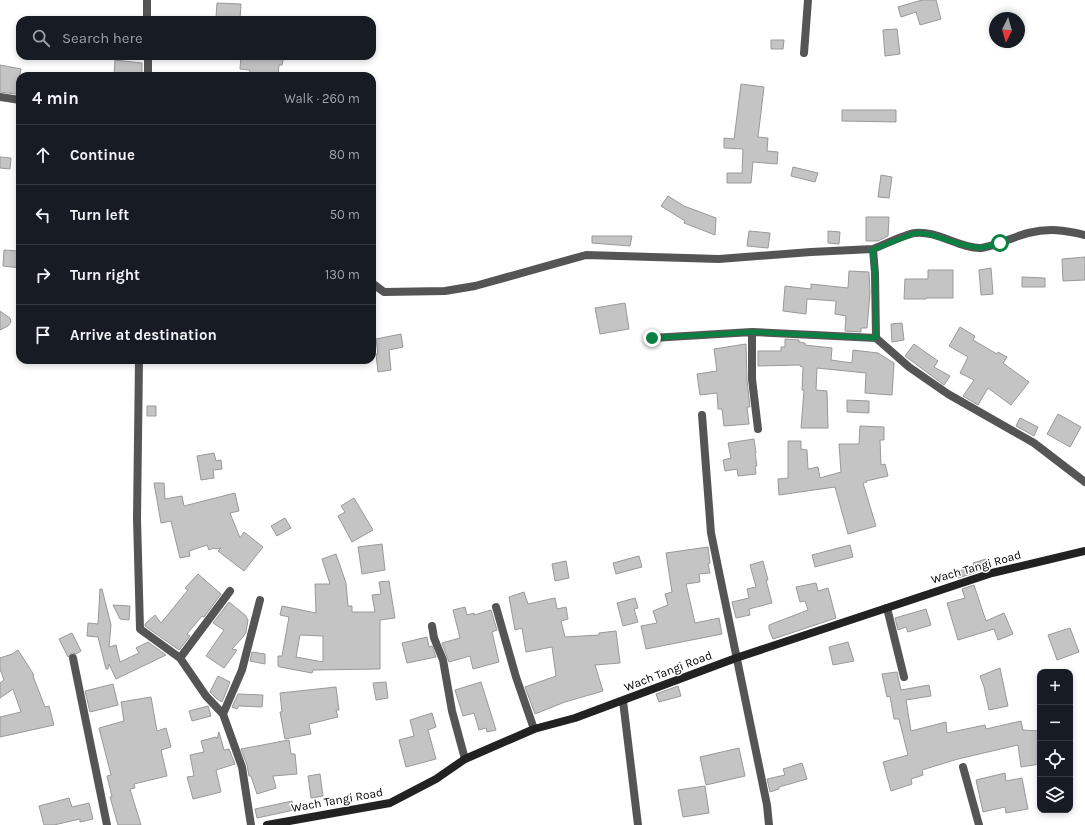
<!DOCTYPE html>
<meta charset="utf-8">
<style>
:root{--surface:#171b24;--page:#242831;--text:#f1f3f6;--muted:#9ea1a6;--line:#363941}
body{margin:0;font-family:Karla,sans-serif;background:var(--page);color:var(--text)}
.controls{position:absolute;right:12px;bottom:12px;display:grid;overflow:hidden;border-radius:8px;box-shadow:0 2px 6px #0003}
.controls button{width:36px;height:36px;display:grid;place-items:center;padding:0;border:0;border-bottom:1px solid var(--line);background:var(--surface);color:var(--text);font:20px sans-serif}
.compass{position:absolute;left:989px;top:12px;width:36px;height:36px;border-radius:50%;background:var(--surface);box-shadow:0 2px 6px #0003;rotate:185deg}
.stop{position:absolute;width:12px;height:12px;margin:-9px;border:3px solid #0b8043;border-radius:50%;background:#fff}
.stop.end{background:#0b8043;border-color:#fff;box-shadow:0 1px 4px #0008}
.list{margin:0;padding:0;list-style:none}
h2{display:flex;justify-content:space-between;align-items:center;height:52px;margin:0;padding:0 16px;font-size:17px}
h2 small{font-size:13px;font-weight:400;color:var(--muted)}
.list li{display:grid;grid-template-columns:26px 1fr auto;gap:12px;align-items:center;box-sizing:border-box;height:60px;padding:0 16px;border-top:1px solid var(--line)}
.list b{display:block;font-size:15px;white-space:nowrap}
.list em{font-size:13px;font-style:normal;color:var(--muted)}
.icon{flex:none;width:22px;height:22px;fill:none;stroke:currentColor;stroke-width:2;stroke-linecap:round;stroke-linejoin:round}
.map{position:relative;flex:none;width:1085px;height:825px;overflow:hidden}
.search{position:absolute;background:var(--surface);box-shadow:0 2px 6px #0003;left:16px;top:16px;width:360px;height:44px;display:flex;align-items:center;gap:10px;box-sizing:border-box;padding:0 14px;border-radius:12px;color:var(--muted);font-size:15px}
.panel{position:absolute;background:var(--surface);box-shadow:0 2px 6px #0003;left:16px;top:72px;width:360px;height:292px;border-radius:12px}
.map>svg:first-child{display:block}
</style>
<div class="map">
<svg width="1085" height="825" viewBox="0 0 1085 825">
<rect width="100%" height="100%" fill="#fff"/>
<path fill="#c4c4c4" stroke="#999" fill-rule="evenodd" d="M922,0H936L941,19L920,25L916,12L901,17L898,7Z
M217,3L241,4L240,19L216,17Z
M897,29L900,54L885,56L883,30Z
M771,40H784L783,49H771Z
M241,56H284L282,65H279L278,76H249L250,70L240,69Z
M115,60L142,63V76H114Z
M0,65L21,69L16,94L0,92Z
M741,84L764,87L758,137L768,138L767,151L778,152L777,164L753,162L751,183H727V173H742L743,149L724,148V138L734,139Z
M842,110H896V122L842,121Z
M0,157L11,158L10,169L0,168Z
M793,167L818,173L815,182L791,176Z
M881,175L892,177L889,198L878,197Z
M668,196L684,206L716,218L715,235L684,223L685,221L661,206Z
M866,217H889L888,236L878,241H866Z
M749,231L770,233L768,248L747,246Z
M828,231L840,232L839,244L828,243Z
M592,236H632L630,246L592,243Z
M4,250L20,251V268L3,266Z
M1085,257V280L1063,281L1062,259Z
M991,268L993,294L981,295L979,270Z
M928,270H953V298H926V299H904L905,279H928Z
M849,271L869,272L870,293L867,328H861V332L845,331L846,316L835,314L836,301L807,299L806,314L783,311L785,286L811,289V284L848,288Z
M1022,277L1045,278V287H1022Z
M625,303L629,329L600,334L595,308Z
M0,311L10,318L11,322L8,326L0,330Z
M902,323L904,340L892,342L891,324Z
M960,327L975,336L973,340L997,354L998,352L1007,357L1003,363L1029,382L1011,405L988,388L978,405L963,396L974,380L960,373L968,357L949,346Z
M401,334L403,347L389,350L391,370L378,372L376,354H378L376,339Z
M785,339L799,340V342L805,343V345L832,348L831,360L852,363L853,350L878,353L894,363L892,395L865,393L866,373L817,368L816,390L827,391L828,428H801L804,390H802L803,367L800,366V365L758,366V351H781V347H785Z
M746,344L747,380L750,407H747L749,424L724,426L722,409H718L717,393L700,395L697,374L717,371L714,349Z
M914,344L938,361L934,367L950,376L944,385L905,356Z
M847,400L869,401V413L847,412Z
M147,406H156V416H147Z
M1058,414L1081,427L1070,447L1047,434Z
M1020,418L1038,427L1034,436L1016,426Z
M860,426L884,427V440H880L881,465L885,464L888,476L866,481L867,482L863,483L876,526L848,534L835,487L779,495L778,479L788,478V441H801V449L807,450L808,469L818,467L820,478L841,472L839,444H859Z
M754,439L756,453H755L757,466H755L756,474L738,476L737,469L725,471L723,460L731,458L728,443Z
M214,453L216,461L221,460L222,469L213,470L214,478L201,480L197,456Z
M154,483H164L165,499L182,496L184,506L235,493L239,511L230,513L240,538L244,532L263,547L244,571L218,551L221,548L216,549L214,548L209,550L207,545L189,551L190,556L180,558L171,521L161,523Z
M354,498L373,530L352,542L338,516L345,512L341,506Z
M285,518L291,528L277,536L271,526Z
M382,544L385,570L362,574L358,547Z
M850,545L853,557L815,567L812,555Z
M708,547L710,563L708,564L710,573L699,574L700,582L686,584L695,623L719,618L722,634L646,649L641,626L657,623L653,611L668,605L665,594L672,592L666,553Z
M336,554L346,583L348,606H352V612H375L372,595L381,594L379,582L389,581L395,618L380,620V669L313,670L312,673L280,667L278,666V656H282L289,617L280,615L282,606L316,613L315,584H330L322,559ZM300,635L323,636V662L296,657Z
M639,556L642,567L616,574L613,563Z
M986,559L989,568L958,578L956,572L974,566L973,563Z
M566,561L569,578L555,581L552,564Z
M763,561L768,580H766L772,603L749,609L750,615L736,618L732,602L749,598L747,589L756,587L750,565Z
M198,574L221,594L204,617L202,616L187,634L190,636L179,650L145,626V624L155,615L161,623L188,590L185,588Z
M816,583L818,591L828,588L836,618L773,639L769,629V625L808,610L805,601L800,602L796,587Z
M974,585L986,621L1004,613L1013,634L998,640L994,629L958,640L947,603L965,598L962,589Z
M100,589H102L111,625L109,647L116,645L120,662L139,653L136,648L148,642L166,655L116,679L109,664L108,669H106L98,637L87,636L88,623L98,624Z
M524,592L528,604L555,598L557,609L566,607L568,619L561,621L565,637L599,635V633L616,631L620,663L595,665L603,691L565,702L535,714L525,687L556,676L552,647L526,652L522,628L515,630L509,597Z
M635,598L638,608L634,609L638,622L623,626L617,603Z
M229,602L245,615L248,620L246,632L243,637L232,649L237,650L224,668L206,656L224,630L213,623Z
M113,605L130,606L129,620L120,619Z
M465,607L467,615L474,613V615L491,610L497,630L492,632L499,662L473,669L470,656L449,662L442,643L460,638L453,610Z
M926,609L931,625L908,632L906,627L898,630L895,618Z
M1070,628L1079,652L1057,660L1048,635Z
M72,633L81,651L76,654L72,653L68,657L59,639Z
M427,637L429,647L432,646L436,657L407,663L402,643Z
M848,642L854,661L833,665L829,647Z
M18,650L34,675L33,676L45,707L49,706L54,725L0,737V717L21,712L13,689L0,698V683L4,680L0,669V658L12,654Z
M252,652L265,654V664L250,661Z
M1000,668L1008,706L989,710L984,687L980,676Z
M897,672L901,690L929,685L931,696L906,700L911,731L946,722L947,733L985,725L986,729L1021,721L1023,730L1040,731V764L1021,767L1018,745L958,759L922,770L923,775L911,779L912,784L891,791L883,762L908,755L899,719H894L890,696L887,697L882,674Z
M218,676L230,682L222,702L217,699L210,692Z
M386,682L388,698L376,700L373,683Z
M481,682L496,730L487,732L486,728L479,730L474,713L463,716L455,690Z
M113,684L118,705L90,712L85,691Z
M678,686L681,696L659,702L656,694Z
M336,687L339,710H336L338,717L309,724L311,734L285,739L280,712H282L280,693Z
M238,694L263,695L262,707L239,706L237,709L232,707Z
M151,697L157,731L166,728L171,747L161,750L167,776L134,784L135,788L130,789L141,825H118L110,797H112L107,776L111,775L99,728L124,721L121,702Z
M208,706L211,716L192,721L189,711Z
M432,713L436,727L428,730L436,759L406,767L399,740L414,736L410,720Z
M219,732L224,750L229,749L235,764L216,770L221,792L193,799L187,777L194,776L190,755L204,752L201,741L216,737L217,739Z
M289,740L291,754H295L297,774L273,776L276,788L257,794L251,776H249L247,765L241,749Z
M739,748L745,776L706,785L700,757Z
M802,763L807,779L779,787V789L770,792L767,779L785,775L783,769Z
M1005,773L1006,781L1022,778L1028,809L1006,813L1005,807L983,812L976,780Z
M320,774L323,796L311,798L308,776Z
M705,786L709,813L683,817L678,790Z
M69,798L72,807L89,803L93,819L80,822V819L54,825H44L39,806Z
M292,801L294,810L257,818L255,809Z"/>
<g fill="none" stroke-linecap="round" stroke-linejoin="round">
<path stroke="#555" stroke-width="8" d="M147,0V20
M804,53L808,0
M148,56V76
M0,97L20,100
M873,249C883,245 906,234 915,233C936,230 961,249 981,248C997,246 1012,237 1028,233C1049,228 1064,230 1085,235
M372,283L384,292L445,291L475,286L586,255L719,259L811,252L873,249L875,273L876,338L909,367L948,394L1034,443L1085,482
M752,332V379L758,429
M652,338L752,332L876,338
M139,360L137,519L140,629L180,658L206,696L223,714L242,767L251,825
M702,415L711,533L767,805L769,825
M496,607L516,677L534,729
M887,608L904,677
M432,626L434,638L443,660L452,711L465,759
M73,658L107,825
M180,658L230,591
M623,701L638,825
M223,714L242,670L260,600
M963,767L979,825"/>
<path stroke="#222" stroke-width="8" d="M267,825L390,803L436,779L465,759L534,729L575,718L736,658L992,573L1085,551"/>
</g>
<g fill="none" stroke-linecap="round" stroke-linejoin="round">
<path stroke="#0b8043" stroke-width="5" d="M652,338L752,332L876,338L875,273L872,250L915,233L928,234L960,244L980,248L1000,243"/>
</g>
<g text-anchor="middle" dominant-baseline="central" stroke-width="3" stroke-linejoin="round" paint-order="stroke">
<g font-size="12" fill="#000" stroke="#fff">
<text transform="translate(976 567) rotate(-16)">Wach Tangi Road</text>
<text transform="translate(668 671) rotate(-21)">Wach Tangi Road</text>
<text transform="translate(337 800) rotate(-10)">Wach Tangi Road</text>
</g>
</g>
</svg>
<div class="controls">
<button>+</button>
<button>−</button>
<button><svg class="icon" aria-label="locate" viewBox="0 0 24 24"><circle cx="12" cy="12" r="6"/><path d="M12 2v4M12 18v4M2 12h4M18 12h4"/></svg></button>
<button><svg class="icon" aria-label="layers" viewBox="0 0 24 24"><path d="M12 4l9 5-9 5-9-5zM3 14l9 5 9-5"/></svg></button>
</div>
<svg class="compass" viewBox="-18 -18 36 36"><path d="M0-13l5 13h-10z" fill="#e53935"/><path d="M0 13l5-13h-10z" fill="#9ea1a6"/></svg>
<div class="stop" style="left:1000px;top:243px"></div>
<div class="stop end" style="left:652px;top:338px"></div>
<div class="search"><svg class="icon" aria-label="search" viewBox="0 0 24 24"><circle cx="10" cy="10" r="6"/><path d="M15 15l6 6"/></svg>Search here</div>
<section class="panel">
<h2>4 min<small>Walk · 260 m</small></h2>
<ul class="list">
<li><svg class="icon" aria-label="ahead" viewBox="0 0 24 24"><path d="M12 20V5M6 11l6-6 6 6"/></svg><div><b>Continue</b></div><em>80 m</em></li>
<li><svg class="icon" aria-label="left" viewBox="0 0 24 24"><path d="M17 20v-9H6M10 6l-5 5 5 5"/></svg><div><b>Turn left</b></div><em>50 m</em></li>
<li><svg class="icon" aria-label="right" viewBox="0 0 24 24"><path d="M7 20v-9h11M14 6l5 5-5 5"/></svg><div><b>Turn right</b></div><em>130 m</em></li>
<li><svg class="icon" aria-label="arrive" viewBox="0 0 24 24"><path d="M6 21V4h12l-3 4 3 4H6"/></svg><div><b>Arrive at destination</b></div></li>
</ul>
</section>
</div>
